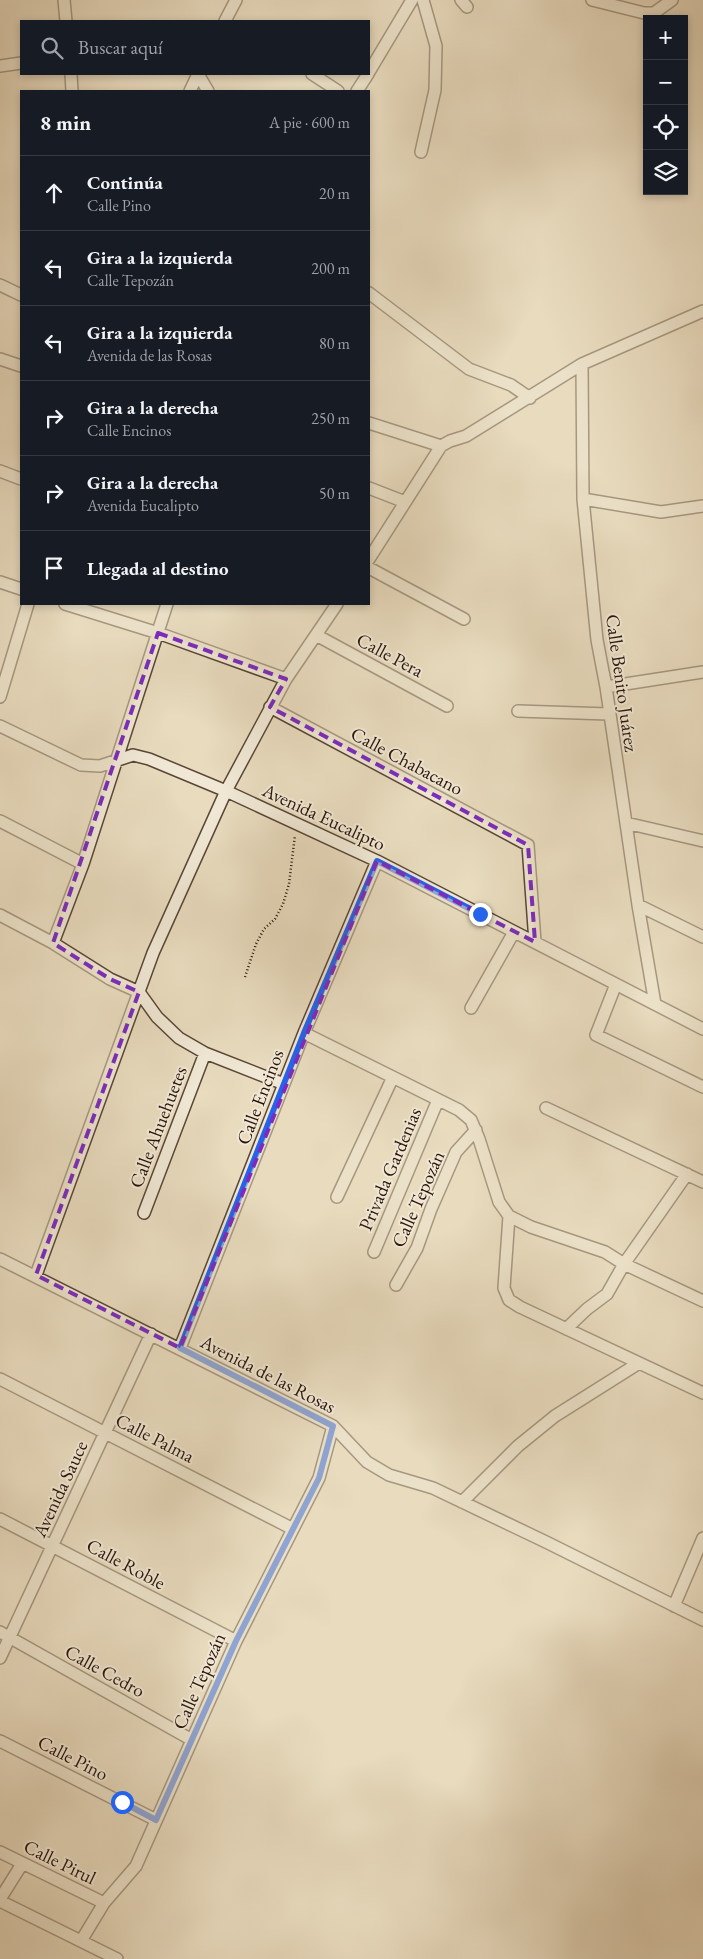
<!DOCTYPE html>
<html lang="es">
<meta charset="utf-8">
<style>
:root{--surface:#171b24;--page:#20242c;--text:#f1f3f6;--muted:#9ea1a6;--line:#363941}
body{margin:0;font-family:"EB Garamond",serif;background:var(--page);color:var(--text)}
.controls{position:absolute;right:15px;top:15px;display:grid;overflow:hidden;border-radius:0px;box-shadow:0 2px 8px #0003}
.controls button{width:45px;height:45px;display:grid;place-items:center;padding:0;border:0;border-bottom:1px solid var(--line);background:var(--surface);color:var(--text);font:25px sans-serif}
.stop{position:absolute;width:15px;height:15px;margin:-11px;border:4px solid #2563eb;border-radius:50%;background:#fff}
.stop.end{background:#2563eb;border-color:#fff;box-shadow:0 1px 5px #0008}
.list{margin:0;padding:0;list-style:none}
h2{display:flex;justify-content:space-between;align-items:center;height:65px;margin:0;padding:0 20px;font-size:21px}
h2 small{font-size:16px;font-weight:400;color:var(--muted)}
.list li{display:grid;grid-template-columns:32px 1fr auto;gap:15px;align-items:center;box-sizing:border-box;height:75px;padding:0 20px;border-top:1px solid var(--line)}
.list b{display:block;font-size:19px;white-space:nowrap}
.list p{margin:0;font-size:16px;white-space:nowrap;color:var(--muted)}
.list em{font-size:16px;font-style:normal;color:var(--muted)}
.icon{flex:none;width:28px;height:28px;fill:none;stroke:currentColor;stroke-width:2;stroke-linecap:round;stroke-linejoin:round}
.map{position:relative;flex:none;width:703px;height:1959px;overflow:hidden}
.search{position:absolute;background:var(--surface);box-shadow:0 2px 8px #0003;left:20px;top:20px;width:350px;height:55px;display:flex;align-items:center;gap:12px;box-sizing:border-box;padding:0 18px;border-radius:0px;color:var(--muted);font-size:19px}
.panel{position:absolute;background:var(--surface);box-shadow:0 2px 8px #0003;left:20px;top:90px;width:350px;height:515px;border-radius:0px}
.map>svg:first-child{display:block}
</style>
<div class="map">
<svg width="703" height="1959" viewBox="0 0 703 1959">
<rect width="100%" height="100%" fill="#e8dbbe"/>
<filter id="stains"><feTurbulence type="fractalNoise" baseFrequency=".004" numOctaves="4"/><feColorMatrix values="0 0 0 0 .2 0 0 0 0 .09 0 0 0 0 .02 0 0 0 .5 -.17"/></filter>
<radialGradient id="worn" r=".72"><stop offset=".6" stop-color="#630" stop-opacity="0"/><stop offset="1" stop-color="#630" stop-opacity=".3"/></radialGradient>
<g fill="none" stroke-linecap="round" stroke-linejoin="round">
<g stroke="#594636" stroke-width="14">
<path id="minor" d="M64,0L66,21
M461,0L467,7
M592,0L644,13H654L672,0
M225,21L236,0
M0,66L21,63
M369,72L412,0
M71,74L72,91
M198,74L208,91
M312,74L338,91
M190,91L198,74
M357,91L368,74
M421,152L435,90L436,46L423,0
M0,285L21,295
M369,293L469,369L511,385L530,398
M0,359L21,366
M582,364L583,499L597,640L606,687L638,905L655,1004
M369,423L441,446
M0,471L21,479
M369,488L405,502
M583,499L661,512L703,506
M369,559L441,446L450,441L466,436L582,364L703,311
M369,568L464,619
M0,582L21,589
M65,604L158,633L286,679
M316,635L447,706
M606,687L703,672
M0,697L28,604
M270,707L528,845L535,942
M518,711L608,714
M0,726L81,765L100,766L133,755L149,759L226,791L377,861L703,1029
M0,821L83,864
M626,823L703,841
M638,905L703,937
M0,915L53,943L110,979L139,992L157,1017L179,1038L205,1053L284,1084
M53,943L83,864L167,604
M616,984L596,1035L703,1087
M471,1008L514,932
M304,1033L459,1110L471,1120L479,1139L499,1202L509,1216L531,1227L605,1252L624,1264L703,1301
M546,1108L703,1182
M337,1197L393,1077
M144,1213L205,1053
M509,1216L504,1288L509,1300L520,1307L703,1393
M374,1252L438,1100
M0,1259L333,1426L367,1462L389,1475L433,1488L546,1542L703,1620
M36,1275L153,953L226,791L286,679L337,604
M396,1285L417,1248L431,1209L456,1152L476,1130
M566,1329L587,1309L607,1294L624,1264L687,1174
M180,1348L304,1033L377,861
M0,1379L293,1529
M462,1502L518,1446L555,1416L639,1363
M0,1519L236,1641
M674,1606L703,1538
M0,1632L192,1740
M0,1658L151,1334
M0,1741L156,1820
M0,1852L104,1903
M0,1899L22,1864
M0,1901L117,1959
M81,1941L104,1903L136,1866L236,1641L319,1478L333,1426"/>
</g>
<path stroke="#291409" stroke-width="2.5" stroke-dasharray="1 2.5" stroke-linecap="butt" d="M245,977L256,944L264,929L275,919L283,904L289,884L295,835"/>
<use href="#minor" stroke="#f0e8d5" stroke-width="11"/>
</g>
<g fill="none" stroke-linecap="round" stroke-linejoin="round">
<path stroke="#2563eb" stroke-width="6" d="M122,1802L156,1820L236,1641L319,1478L333,1426L180,1348L304,1033L377,861L480,914"/>
</g>
<path d="M0 0H703V1959H0ZM158,633L286,679L270,707L528,845L535,942L377,861L180,1348L36,1275L139,992L110,979L53,943Z" fill="#e8dbbe" fill-opacity=".55" fill-rule="evenodd"/>
<path fill="none" stroke="#7b2cbf" stroke-width="4" stroke-dasharray="10 6" stroke-linejoin="round" d="M158,633L286,679L270,707L528,845L535,942L377,861L180,1348L36,1275L139,992L110,979L53,943Z"/>
<g text-anchor="middle" dominant-baseline="central" stroke-width="4" stroke-linejoin="round" paint-order="stroke">
<g font-size="19" fill="#291409" stroke="#f0e8d5">
<text transform="translate(390 655) rotate(28)">Calle Pera</text>
<text transform="translate(622 683) rotate(82)">Calle Benito Juárez</text>
<text transform="translate(407 761) rotate(28)">Calle Chabacano</text>
<text transform="translate(324 817) rotate(25)">Avenida Eucalipto</text>
<text transform="translate(260 1097) rotate(-69)">Calle Encinos</text>
<text transform="translate(158 1127) rotate(-69)">Calle Ahuehuetes</text>
<text transform="translate(390 1169) rotate(-67)">Privada Gardenias</text>
<text transform="translate(418 1199) rotate(-66)">Calle Tepozán</text>
<text transform="translate(268 1374) rotate(27)">Avenida de las Rosas</text>
<text transform="translate(155 1438) rotate(27)">Calle Palma</text>
<text transform="translate(60 1489) rotate(-65)">Avenida Sauce</text>
<text transform="translate(126 1564) rotate(28)">Calle Roble</text>
<text transform="translate(105 1671) rotate(29)">Calle Cedro</text>
<text transform="translate(199 1681) rotate(-66)">Calle Tepozán</text>
<text transform="translate(73 1758) rotate(27)">Calle Pino</text>
<text transform="translate(60 1862) rotate(26)">Calle Pirul</text>
</g>
</g>
<rect width="100%" height="100%" filter="url(#stains)"/>
<rect width="100%" height="100%" fill="url(#worn)"/>
</svg>
<div class="controls">
<button>+</button>
<button>−</button>
<button><svg class="icon" aria-label="locate" viewBox="0 0 24 24"><circle cx="12" cy="12" r="6"/><path d="M12 2v4M12 18v4M2 12h4M18 12h4"/></svg></button>
<button><svg class="icon" aria-label="layers" viewBox="0 0 24 24"><path d="M12 4l9 5-9 5-9-5zM3 14l9 5 9-5"/></svg></button>
</div>
<div class="stop" style="left:122px;top:1802px"></div>
<div class="stop end" style="left:480px;top:914px"></div>
<div class="search"><svg class="icon" aria-label="search" viewBox="0 0 24 24"><circle cx="10" cy="10" r="6"/><path d="M15 15l6 6"/></svg>Buscar aquí</div>
<section class="panel">
<h2>8 min<small>A pie · 600 m</small></h2>
<ul class="list">
<li><svg class="icon" aria-label="ahead" viewBox="0 0 24 24"><path d="M12 20V5M6 11l6-6 6 6"/></svg><div><b>Continúa</b><p>Calle Pino</p></div><em>20 m</em></li>
<li><svg class="icon" aria-label="left" viewBox="0 0 24 24"><path d="M17 20v-9H6M10 6l-5 5 5 5"/></svg><div><b>Gira a la izquierda</b><p>Calle Tepozán</p></div><em>200 m</em></li>
<li><svg class="icon" aria-label="left" viewBox="0 0 24 24"><path d="M17 20v-9H6M10 6l-5 5 5 5"/></svg><div><b>Gira a la izquierda</b><p>Avenida de las Rosas</p></div><em>80 m</em></li>
<li><svg class="icon" aria-label="right" viewBox="0 0 24 24"><path d="M7 20v-9h11M14 6l5 5-5 5"/></svg><div><b>Gira a la derecha</b><p>Calle Encinos</p></div><em>250 m</em></li>
<li><svg class="icon" aria-label="right" viewBox="0 0 24 24"><path d="M7 20v-9h11M14 6l5 5-5 5"/></svg><div><b>Gira a la derecha</b><p>Avenida Eucalipto</p></div><em>50 m</em></li>
<li><svg class="icon" aria-label="arrive" viewBox="0 0 24 24"><path d="M6 21V4h12l-3 4 3 4H6"/></svg><div><b>Llegada al destino</b></div></li>
</ul>
</section>
</div>
